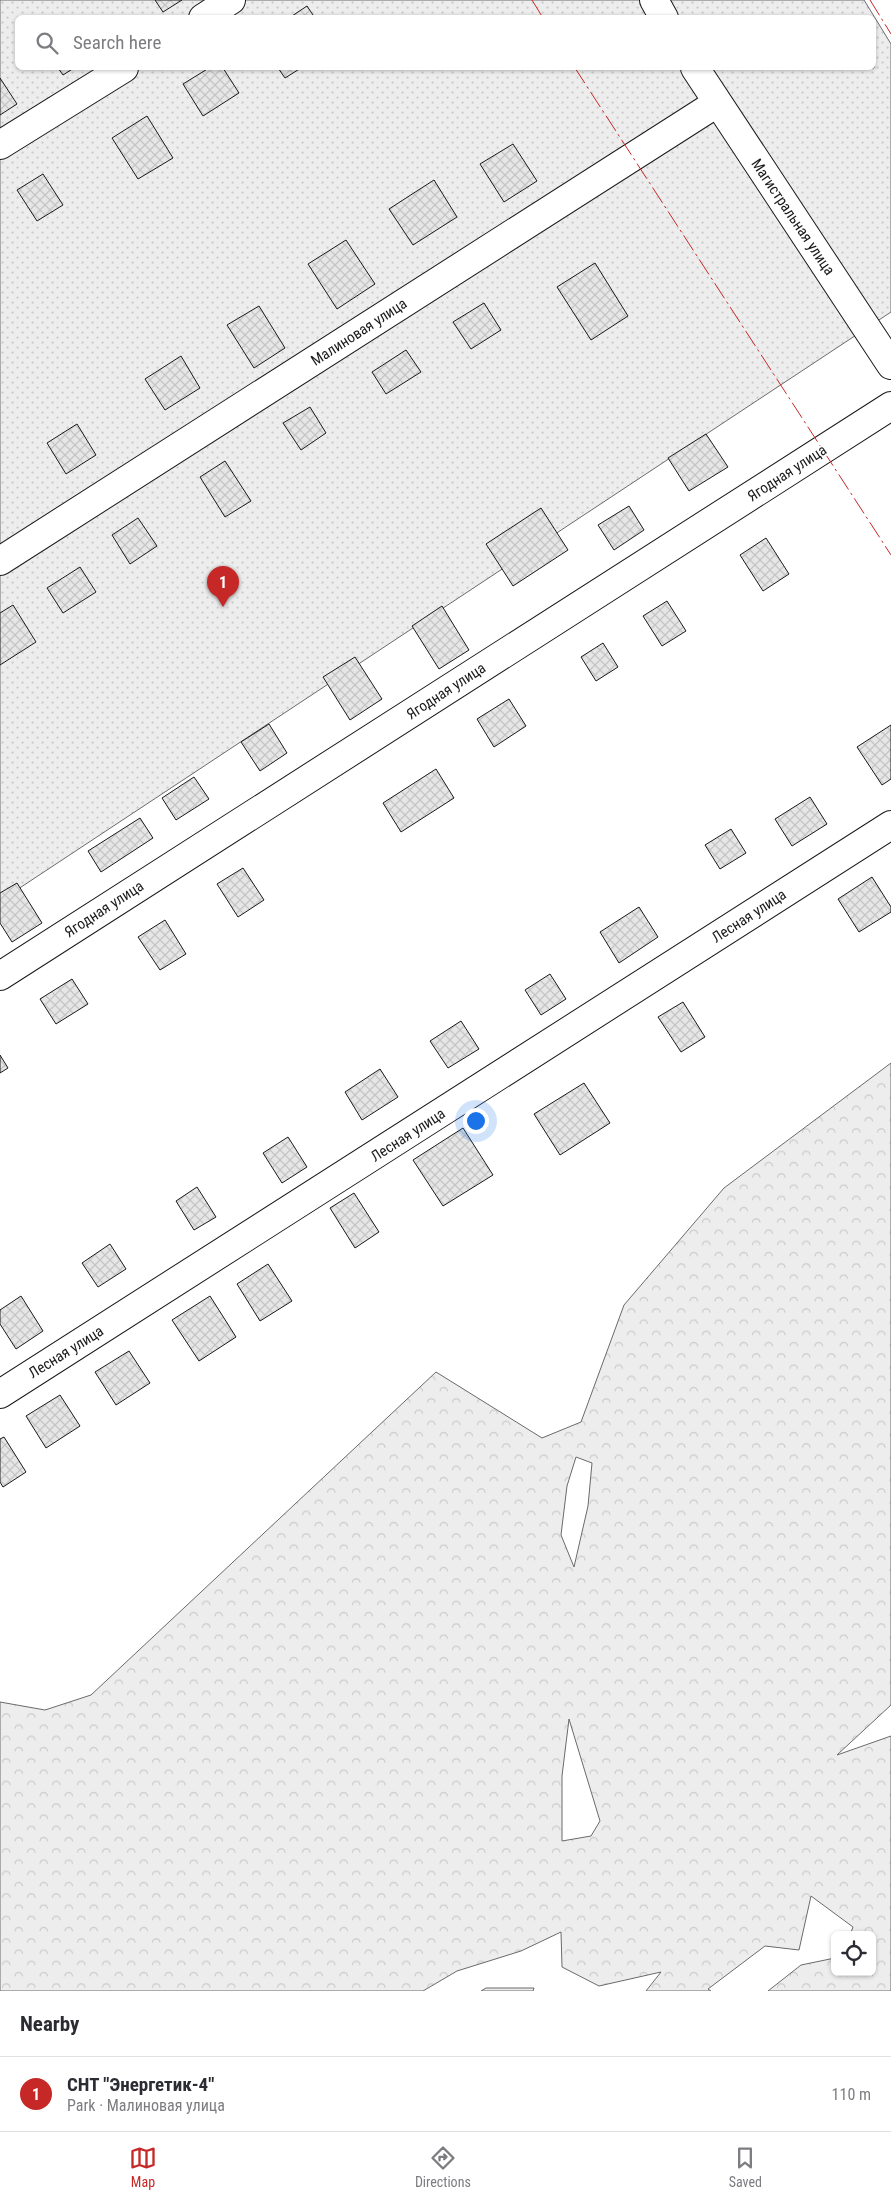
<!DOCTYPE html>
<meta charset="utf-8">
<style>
:root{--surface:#fff;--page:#f2f2f3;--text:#2b2b33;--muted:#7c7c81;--line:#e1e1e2;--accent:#c62828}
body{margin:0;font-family:"Roboto Condensed",sans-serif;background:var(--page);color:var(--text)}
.controls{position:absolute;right:15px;bottom:15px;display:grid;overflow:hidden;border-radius:8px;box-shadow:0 1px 4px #0004}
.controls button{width:45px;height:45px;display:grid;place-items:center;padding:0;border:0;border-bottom:1px solid var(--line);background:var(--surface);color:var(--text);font:25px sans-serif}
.you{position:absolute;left:475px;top:1120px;width:18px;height:18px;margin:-12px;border:4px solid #fff;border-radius:50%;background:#1a73e8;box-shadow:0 0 0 8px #1a73e833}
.badge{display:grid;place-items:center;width:32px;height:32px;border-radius:50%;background:var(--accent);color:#fff;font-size:16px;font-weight:700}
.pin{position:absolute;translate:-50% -41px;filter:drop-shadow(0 1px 2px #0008)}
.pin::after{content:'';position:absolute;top:26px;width:18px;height:15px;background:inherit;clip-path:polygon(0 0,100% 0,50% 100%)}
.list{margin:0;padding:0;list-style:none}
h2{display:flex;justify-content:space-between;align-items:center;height:65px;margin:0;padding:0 20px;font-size:21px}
h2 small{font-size:16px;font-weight:400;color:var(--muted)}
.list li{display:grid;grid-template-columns:32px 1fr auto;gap:15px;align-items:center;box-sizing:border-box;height:75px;padding:0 20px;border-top:1px solid var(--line)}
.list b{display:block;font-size:19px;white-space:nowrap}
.list p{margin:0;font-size:16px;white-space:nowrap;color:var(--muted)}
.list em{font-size:16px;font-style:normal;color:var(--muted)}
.icon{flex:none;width:28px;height:28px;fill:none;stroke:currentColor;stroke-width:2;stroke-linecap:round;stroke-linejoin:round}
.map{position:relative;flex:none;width:891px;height:1991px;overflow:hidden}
.search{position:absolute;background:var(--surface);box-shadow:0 1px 4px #0004;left:15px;right:15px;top:15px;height:55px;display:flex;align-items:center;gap:12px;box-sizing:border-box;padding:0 18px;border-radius:8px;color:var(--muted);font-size:19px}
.sheet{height:140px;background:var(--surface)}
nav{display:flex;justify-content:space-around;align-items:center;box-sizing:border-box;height:70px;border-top:1px solid var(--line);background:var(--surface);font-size:14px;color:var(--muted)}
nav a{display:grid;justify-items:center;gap:2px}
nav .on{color:var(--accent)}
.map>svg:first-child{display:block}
</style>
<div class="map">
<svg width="891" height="1991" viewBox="0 0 891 1991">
<defs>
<pattern id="grass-dots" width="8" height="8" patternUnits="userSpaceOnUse" patternTransform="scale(1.25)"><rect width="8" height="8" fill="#ededed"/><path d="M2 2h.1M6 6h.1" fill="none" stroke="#cbcbcb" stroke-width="1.8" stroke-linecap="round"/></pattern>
<pattern id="forest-crowns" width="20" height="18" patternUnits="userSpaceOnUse" patternTransform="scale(1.25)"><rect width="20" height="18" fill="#ededed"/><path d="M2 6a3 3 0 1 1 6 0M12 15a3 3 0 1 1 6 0" fill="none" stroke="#cbcbcb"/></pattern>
<pattern id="building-cross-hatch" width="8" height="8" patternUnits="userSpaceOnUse" patternTransform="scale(1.25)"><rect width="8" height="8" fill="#e6e6e6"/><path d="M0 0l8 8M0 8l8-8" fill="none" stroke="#c5c5c5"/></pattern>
</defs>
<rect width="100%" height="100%" fill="#fff"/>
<path fill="url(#grass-dots)" stroke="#6a6a6a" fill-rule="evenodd" d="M0,0H864L891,44V312L0,901ZM18,18H874V68H18Z"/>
<path fill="url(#forest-crowns)" stroke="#6a6a6a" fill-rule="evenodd" d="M891,1063V1705L837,1755L891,1736V1991H768L801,1965L835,1958V1972H872V1935H850L853,1927L811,1896L799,1950L765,1946L708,1989L711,1991H646L661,1972L599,1986L562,1967L561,1932L521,1951L457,1971L423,1991H0V1702L45,1710L91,1695L436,1372L542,1438L581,1422L624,1305L724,1188ZM576,1457L592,1463L588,1506L574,1567L561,1535L567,1486ZM569,1719L600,1821L591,1836L562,1841V1776Z
M486,1988H534L533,1991H481Z"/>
<path fill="url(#building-cross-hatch)" stroke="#1a1a1a" d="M155,0H182L163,12Z
M307,6L315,18H289Z
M58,68H74L63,75Z
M209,68H223L239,93L203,116L183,84Z
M278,68H301L285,78Z
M0,78L17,104L0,115Z
M147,116L173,158L138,179L112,138Z
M513,144L537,181L504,202L480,164Z
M43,174L63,205L37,221L17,190Z
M434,180L457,217L413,245L389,209Z
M346,240L375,284L337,309L308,264Z
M595,263L628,316L591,340L557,287Z
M484,303L501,330L471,349L453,322Z
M259,306L285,348L254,368L227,325Z
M406,350L421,372L386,394L372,372Z
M181,356L200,388L165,410L145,379Z
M310,407L326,433L301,450L283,423Z
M77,424L96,455L66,474L47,443Z
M706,434L728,467L689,491L668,458Z
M225,461L251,501L225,517L200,477Z
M629,506L644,530L614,550L598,525Z
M541,508L568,550L513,586L486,544Z
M138,518L157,546L130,564L112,535Z
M766,538L789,574L763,591L740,555Z
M80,567L96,592L63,613L47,588Z
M667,601L686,631L662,646L643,616Z
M13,605L36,642L0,665V613Z
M442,606L469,650L439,669L412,626Z
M603,643L618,667L596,681L581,657Z
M355,657L382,699L350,720L323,677Z
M509,699L526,726L494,747L477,719Z
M269,724L287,753L260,771L241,742Z
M891,725V779L882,785L857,747Z
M436,769L454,798L401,832L383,803Z
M194,777L209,799L176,820L162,798Z
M810,797L827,824L792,846L775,819Z
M140,818L153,838L101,872L88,851Z
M731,829L746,853L720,869L705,845Z
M243,868L264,900L238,917L217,884Z
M872,877L891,907V912L859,932L838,899Z
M17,883L42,923L12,942L0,923V893Z
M639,907L658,937L619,963L600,932Z
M165,920L186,954L160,970L138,937Z
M550,974L566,999L541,1015L525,990Z
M72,979L88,1004L56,1024L40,999Z
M683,1002L705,1037L681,1052L658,1017Z
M461,1021L479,1049L448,1068L430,1041Z
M0,1055L8,1068L0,1073Z
M380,1069L398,1097L362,1120L345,1092Z
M584,1083L610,1123L560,1155L534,1114Z
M463,1128L493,1175L443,1206L413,1160Z
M288,1137L307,1167L282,1183L263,1153Z
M197,1187L216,1217L194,1230L176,1201Z
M354,1193L379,1232L355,1248L330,1208Z
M110,1244L126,1269L98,1287L82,1263Z
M268,1264L292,1301L260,1321L237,1284Z
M21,1296L43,1331L16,1349L0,1324V1310Z
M210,1296L236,1337L199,1361L172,1320Z
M129,1351L150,1383L116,1405L95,1372Z
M60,1395L80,1426L46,1448L26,1416Z
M4,1437L26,1472L3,1487L0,1482V1439Z"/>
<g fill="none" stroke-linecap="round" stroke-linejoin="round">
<g stroke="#1a1a1a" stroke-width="30">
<path id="minor" d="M654,0L664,18
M203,18L231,0
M695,68L891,365
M0,145L124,68
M0,561L717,103
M0,976L891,406
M0,1394L891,825"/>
</g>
<use href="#minor" stroke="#fff" stroke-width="28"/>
<path stroke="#c62828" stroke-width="1" stroke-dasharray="18 4 2.5 4" stroke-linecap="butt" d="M532,0L543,18
M870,0L891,34
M575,68L891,555"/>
</g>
<g text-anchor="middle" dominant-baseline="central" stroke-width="4" stroke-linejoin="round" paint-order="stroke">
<g font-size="15" fill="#1a1a1a" stroke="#fff">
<text transform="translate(793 217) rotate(56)">Магистральная улица</text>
<text transform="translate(359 332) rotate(-33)">Малиновая улица</text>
<text transform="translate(787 473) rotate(-33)">Ягодная улица</text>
<text transform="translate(446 691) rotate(-33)">Ягодная улица</text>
<text transform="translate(104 909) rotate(-33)">Ягодная улица</text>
<text transform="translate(749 916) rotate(-33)">Лесная улица</text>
<text transform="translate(408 1135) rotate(-33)">Лесная улица</text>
<text transform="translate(66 1352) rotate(-32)">Лесная улица</text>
</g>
</g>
</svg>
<div class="controls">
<button><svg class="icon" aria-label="locate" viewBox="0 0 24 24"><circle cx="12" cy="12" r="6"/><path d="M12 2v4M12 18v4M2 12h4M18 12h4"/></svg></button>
</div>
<div class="you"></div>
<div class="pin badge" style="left:223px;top:607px">1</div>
<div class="search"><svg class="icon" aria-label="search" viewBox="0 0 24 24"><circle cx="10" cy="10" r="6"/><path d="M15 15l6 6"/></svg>Search here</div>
</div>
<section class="sheet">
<h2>Nearby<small></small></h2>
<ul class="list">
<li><span class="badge">1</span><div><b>СНТ &quot;Энергетик-4&quot;</b><p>Park · Малиновая улица</p></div><em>110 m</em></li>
</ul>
</section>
<nav>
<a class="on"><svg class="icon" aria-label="map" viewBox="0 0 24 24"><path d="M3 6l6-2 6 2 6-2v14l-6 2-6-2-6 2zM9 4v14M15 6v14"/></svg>Map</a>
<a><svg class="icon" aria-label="directions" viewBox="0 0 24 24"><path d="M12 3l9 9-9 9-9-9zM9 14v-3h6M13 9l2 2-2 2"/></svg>Directions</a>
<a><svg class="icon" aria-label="saved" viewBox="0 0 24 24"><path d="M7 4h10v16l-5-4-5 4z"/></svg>Saved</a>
</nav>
